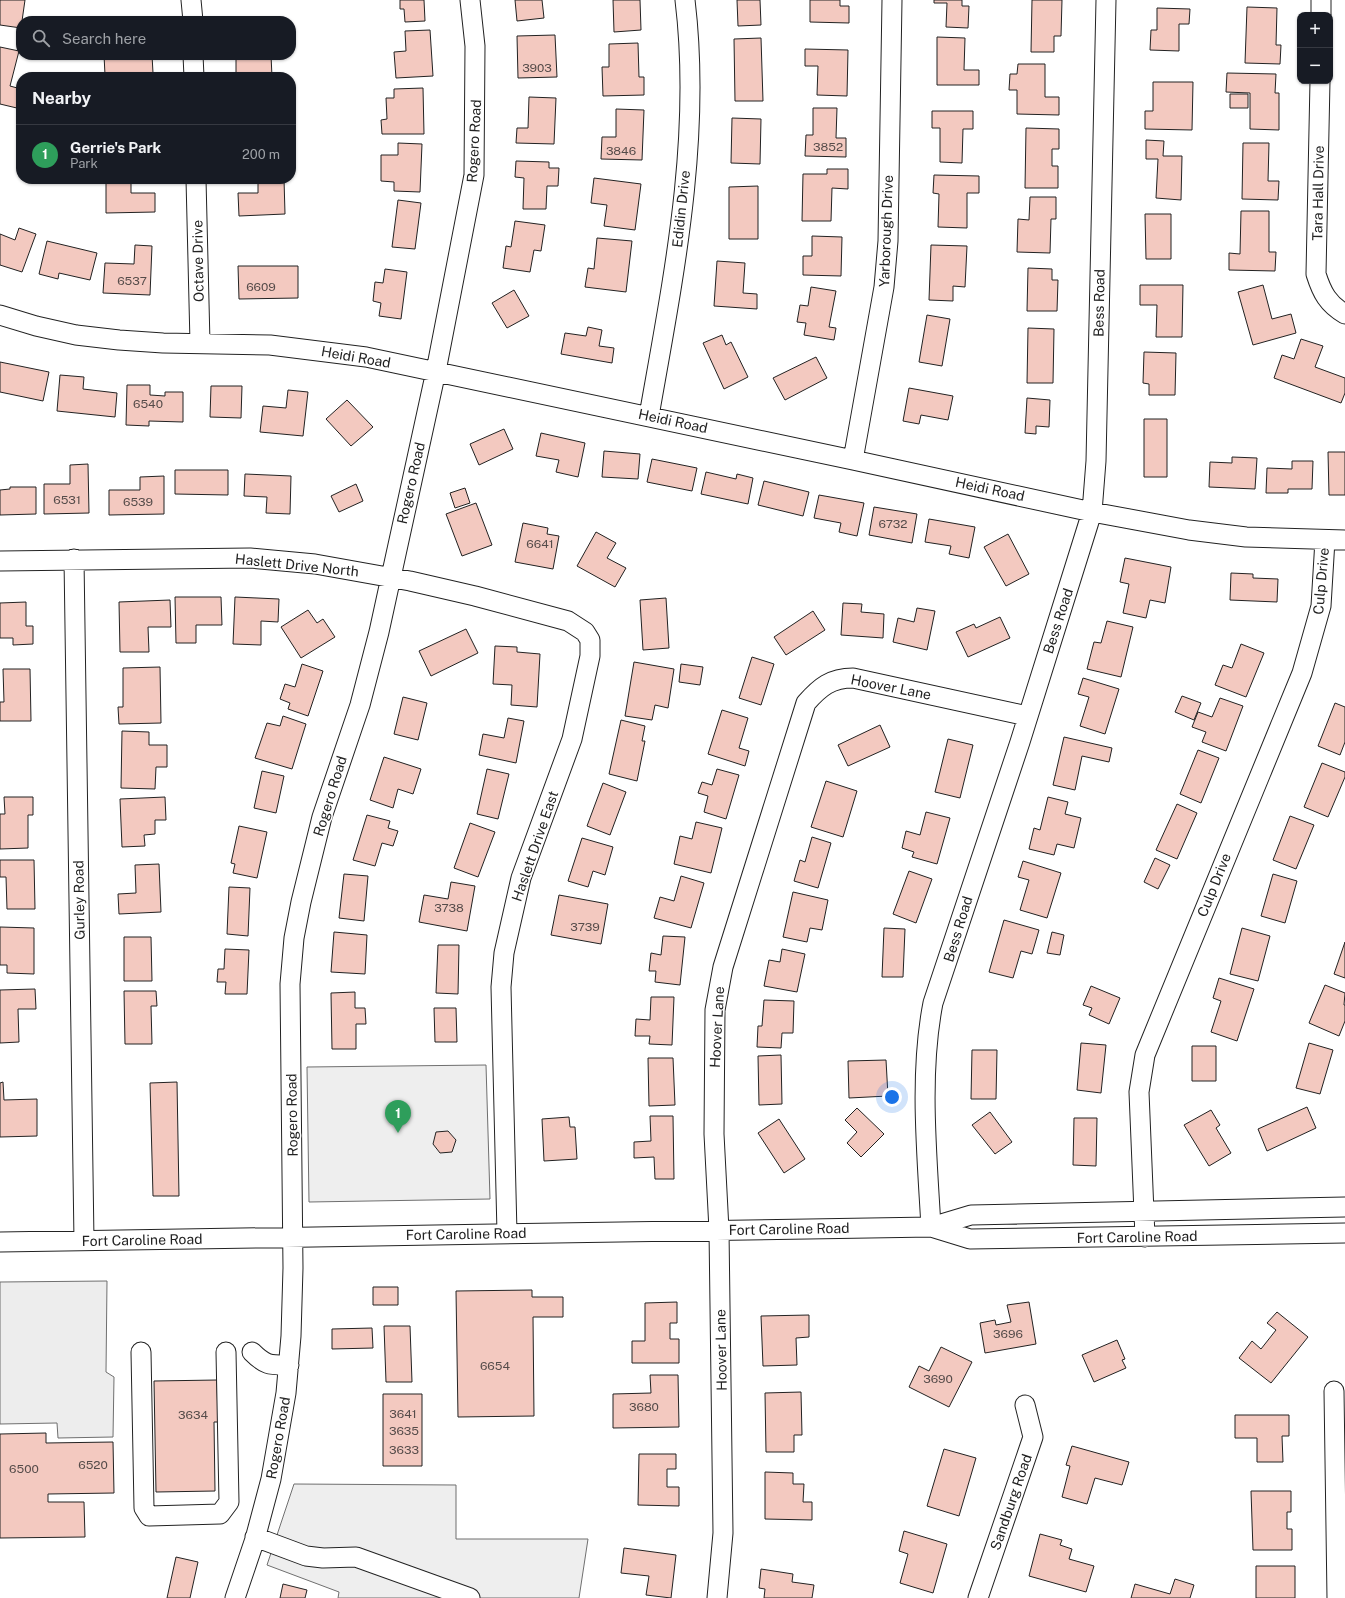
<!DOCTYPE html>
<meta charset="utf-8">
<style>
:root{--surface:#171b24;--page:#242831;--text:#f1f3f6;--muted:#9ea1a6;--line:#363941;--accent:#b45309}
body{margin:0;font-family:"Public Sans",sans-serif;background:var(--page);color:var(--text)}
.controls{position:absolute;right:12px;top:12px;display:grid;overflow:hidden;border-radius:8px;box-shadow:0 1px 3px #0004}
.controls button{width:36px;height:36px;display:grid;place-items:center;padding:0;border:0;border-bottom:1px solid var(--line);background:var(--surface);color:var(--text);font:20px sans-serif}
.you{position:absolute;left:892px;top:1097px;width:14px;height:14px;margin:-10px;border:3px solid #fff;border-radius:50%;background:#1a73e8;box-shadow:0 0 0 6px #1a73e833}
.badge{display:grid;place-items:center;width:26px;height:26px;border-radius:50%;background:var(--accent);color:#fff;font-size:13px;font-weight:700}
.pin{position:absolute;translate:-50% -33px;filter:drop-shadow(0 1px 2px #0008)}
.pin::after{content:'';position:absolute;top:21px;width:14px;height:12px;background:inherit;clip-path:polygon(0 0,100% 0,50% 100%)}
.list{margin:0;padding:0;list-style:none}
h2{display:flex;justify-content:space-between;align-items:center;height:52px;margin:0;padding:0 16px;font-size:17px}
h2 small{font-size:13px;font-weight:400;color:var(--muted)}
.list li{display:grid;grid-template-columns:26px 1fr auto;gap:12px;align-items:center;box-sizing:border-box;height:60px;padding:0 16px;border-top:1px solid var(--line)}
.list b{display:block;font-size:15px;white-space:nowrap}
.list p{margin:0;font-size:13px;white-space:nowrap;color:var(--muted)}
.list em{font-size:13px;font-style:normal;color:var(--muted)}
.icon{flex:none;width:22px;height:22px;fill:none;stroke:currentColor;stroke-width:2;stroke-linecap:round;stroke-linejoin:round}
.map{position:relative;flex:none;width:1345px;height:1598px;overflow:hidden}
.search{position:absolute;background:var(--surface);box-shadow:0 1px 3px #0004;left:16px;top:16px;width:280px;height:44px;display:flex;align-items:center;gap:10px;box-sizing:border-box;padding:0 14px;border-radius:16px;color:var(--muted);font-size:15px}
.panel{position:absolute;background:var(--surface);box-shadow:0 1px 3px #0004;left:16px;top:72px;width:280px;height:112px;border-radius:16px}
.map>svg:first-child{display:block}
</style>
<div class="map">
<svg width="1345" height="1598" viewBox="0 0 1345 1598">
<rect width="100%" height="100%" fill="#fff"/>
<path fill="#eee" stroke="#6f6f6f" d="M486,1065L490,1199L309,1202L307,1067Z
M294,1484L456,1485V1539H588L579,1598H338L339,1592L267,1565Z"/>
<path fill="#ededed" stroke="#6f6f6f" d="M107,1281L106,1372L114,1377L113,1437L58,1438L57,1423L0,1424V1282Z"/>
<path fill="#f3c9c0" stroke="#222" d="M0,0H25L21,28L0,25Z
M400,0H424L425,21L405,22L404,9H400Z
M515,0H542L544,18L517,21Z
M613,0H640L641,30L614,32Z
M737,0H760L761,25L738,26Z
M810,0H840V6H849V23L810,22Z
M934,0H962V6H969L968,28L946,27L947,3H934Z
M1032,0H1062L1061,36H1054V52H1031Z
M1247,7L1277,8L1276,45H1281L1280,64L1245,63Z
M1157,8L1190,9L1189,24H1179V51L1150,50L1151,30H1157Z
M430,30L433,76L396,78L394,52L406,51L405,31Z
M555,35L557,77L518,78L517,36Z
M937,37L965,38L964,70H979V85H937Z
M761,38L763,101H735L734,39Z
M638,43L639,77H644V95L603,96L602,67H609V44Z
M0,47L19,51L10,86L21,89V109L0,104Z
M805,49L848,50L847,96L817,95L818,66H805Z
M104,55H152L153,73L105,75Z
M236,55H271L272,77H236Z
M1018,64H1045V97H1059V115L1017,114V90H1009L1010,74H1017Z
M1227,73L1276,74L1275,93H1279V130L1250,129V93L1226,92Z
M1153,82H1193L1192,130L1145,129V111H1153Z
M423,88L424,134H382L381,120L387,119L386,98H394V89Z
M1230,94H1248V108H1230Z
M529,97L556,98L554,144L516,143L517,128H528Z
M813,108H837L836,138H846V157L805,156L806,135H813Z
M616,109L644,110L642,160L601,159L602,137H616Z
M932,111H973V129H963L962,163L940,162V128H932Z
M732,118L761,119L760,164L731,163Z
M1026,128L1059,129V149H1052V166H1058V188H1025Z
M1146,140L1164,141L1163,156H1182L1181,200L1156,198L1158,159H1146Z
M398,143L422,144L420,192L394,191V182L381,181V155H398Z
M1243,143H1269L1268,181H1279L1278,200L1242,199Z
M516,161L549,162V168H559L558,186H547L546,209H523L524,178L515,177Z
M827,169H848V189L832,188L831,221H802L803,174H827Z
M934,175L979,176V193H967V228L938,227L939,194L933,193Z
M594,178L641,184L635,230L604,226L607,205L591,203Z
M106,179H131V193H155V212L106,213Z
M258,179H284L285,214L239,216L238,193H258Z
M758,186V239H729V187Z
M1030,197H1056V219H1051L1050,253L1017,252L1018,219L1029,220Z
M398,200L421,203L415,249L392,247Z
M1241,211H1269V252H1276L1275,271L1229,270V253L1240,254Z
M1145,214H1171V259H1146Z
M515,221L545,225L541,251L534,250L530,272L503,268L506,246L511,247Z
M19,228L36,234L22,272L0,265V234L15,240Z
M812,236L842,237L841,276L803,275V256H812Z
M597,238L632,241L626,292L585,287L588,268L594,269Z
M47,241L97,253L90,280L59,273L58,279L39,274Z
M135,245L152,246L150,295L103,293L105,263L134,264Z
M931,245L967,246L965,287L953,286V301L929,300Z
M717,261L745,263L743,293L757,294V309L714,306Z
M238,266H298V298L239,299Z
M1028,268L1052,269V280H1058L1057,311H1027Z
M385,269L407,272L401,319L379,316L381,303L373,301L375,282L383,283Z
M1140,285H1183L1182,337H1156L1157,305H1140Z
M1263,285L1272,319L1291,314L1296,333L1253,345L1238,292Z
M811,287L836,291L829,327L836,328L834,340L804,335L806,323L797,322L800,305L808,306Z
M514,290L529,316L507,328L492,303Z
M927,315L950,319L942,366L919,362Z
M588,327L602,330L599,346L614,348L612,363L561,354L565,333L586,336Z
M1028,328L1054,329L1053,383H1027Z
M722,335L726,345L731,342L748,377L724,389L703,343Z
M1301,339L1323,346L1315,367L1345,378V393L1341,403L1274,378L1282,355L1294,359Z
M1144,352L1176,353L1175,395H1149V384L1143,383Z
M816,357L827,378L785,400L773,378Z
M0,362L49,372L43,401L0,392Z
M60,375L84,377L83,389L117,393L115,417L57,411Z
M127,385H150V395L165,396V392H183V422L149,421V426L126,425Z
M211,386H242L241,418L210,417Z
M909,388L953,396L948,420L921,415L919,424L903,421Z
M288,390L308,392L303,436L260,432L263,406L286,408Z
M1027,398L1050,400L1049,427L1036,426V434L1025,433Z
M347,400L373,427L351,446L326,419Z
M1144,419H1167V477H1144Z
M504,429L513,449L479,465L470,444Z
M541,433L585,443L578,477L556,472L559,460L536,456Z
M604,451L640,454L638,479L602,477Z
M1328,452H1345V495H1329Z
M1232,457L1257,458L1255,489L1209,487L1210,462L1232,463Z
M652,459L697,468L692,491L647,482Z
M1292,461H1313L1312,489H1288V493H1266L1267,468L1292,469Z
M88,464L89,513L44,514V484H70V465Z
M175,470H228V495L175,494Z
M706,472L736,479L737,474L753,478L748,504L701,494Z
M245,474L291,476L290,514L266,513L267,497L244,496Z
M164,476V514L109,515V490H140V477Z
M764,481L809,492L803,516L758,505Z
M356,484L363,501L339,512L331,496Z
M10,487H36V514L0,515V490L10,489Z
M465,488L470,503L455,508L450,493Z
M819,495L864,503L857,536L839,532L841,523L814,518Z
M476,503L492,545L462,556L446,514Z
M874,507L917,514L912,543L869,535Z
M929,519L975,527L969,558L949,554L951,546L925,542Z
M523,523L548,528L547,534L559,536L553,569L515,562Z
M596,532L616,543L607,558L626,568L615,587L577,566Z
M1008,534L1029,574L1006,586L984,547Z
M1125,558L1171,567L1165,603L1150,600L1146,618L1123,613L1129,584L1120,582Z
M1231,573L1253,574V578L1278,579L1277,602L1230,600Z
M175,597H221L222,625H196V643H176Z
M235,597L279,599L278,622L261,621V645L233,644Z
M666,598L669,648L643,650L640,600Z
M170,600L171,627H148L149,652H120L119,602Z
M26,602V626H33V644L13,645V638H0V603Z
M843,603L862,604L861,612L884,614L883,638L841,635Z
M917,608L935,611L927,650L893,642L898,618L914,622Z
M308,610L317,623L323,619L335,637L301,658L281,627Z
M813,611L825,630L786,655L774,637Z
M1000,617L1010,638L968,657L956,632L974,624L976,628Z
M1107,621L1133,627L1121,677L1087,669L1094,642L1101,643Z
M466,629L478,653L431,676L419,651Z
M1241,644L1264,653L1246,697L1215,685L1223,665L1232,668Z
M495,646L517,647V652L540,654L537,707L511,705L512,685L493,684Z
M752,657L774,664L761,705L739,698Z
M634,662L674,669L668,708L655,705L652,720L625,716Z
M302,664L323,671L308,716L288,709L290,703L280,699L285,684L295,687Z
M681,664L703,667L700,685L679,682Z
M160,667L161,723L119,724L118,707H123V668Z
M3,669H30L31,721H0V702H4Z
M1083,678L1119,689L1105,734L1080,726L1089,697L1078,694Z
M1182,696L1201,703L1194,720L1175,712Z
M403,697L427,703L418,740L394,734Z
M1220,698L1243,706L1226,751L1202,742L1206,732L1192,727L1198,712L1212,717Z
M1335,703L1345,707V742L1340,755L1318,746Z
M722,710L748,718L739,748L749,751L745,766L708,754Z
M283,716L306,724L292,769L255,758L267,723L280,726Z
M508,718L524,721L516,763L479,755L483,734L504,738Z
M621,720L645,726L642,741H645L637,781L609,774Z
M880,725L890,747L848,766L838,745Z
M122,731L149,732V745H167V767H156L155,789L121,788Z
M1064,737L1112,748L1109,762L1082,756L1075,790L1053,785Z
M948,739L973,745L960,798L935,792Z
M1198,750L1219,758L1201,803L1180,794Z
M384,757L421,769L413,794L398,789L393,808L370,800Z
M1322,763L1345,772V777L1328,817L1304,807Z
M487,769L509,774L498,819L477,814Z
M717,769L739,775L726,819L704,812L708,796L698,793L702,782L712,785Z
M262,771L284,776L276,813L254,808Z
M826,781L857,791L843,837L811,827Z
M603,783L626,792L610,835L587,826Z
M4,797H33V815H28V848L0,849V814H5Z
M165,797L166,820H155V834L144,835L145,846L122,847L120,799Z
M1048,797L1068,802L1065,814L1081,818L1074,848L1057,844L1054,855L1029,849L1034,828L1040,830Z
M1177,804L1197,813L1177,859L1156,850Z
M926,812L950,818L937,864L912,857L914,852L902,848L906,831L920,835Z
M367,815L390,821L388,828L398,831L393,846L382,843L375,866L353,860Z
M1290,816L1314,825L1296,869L1273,860Z
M696,822L722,828L711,873L674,864L680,836L692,839Z
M470,823L495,832L478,877L454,868Z
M239,826L267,832L257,878L233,873L235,864L231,863Z
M812,837L831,843L818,888L794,881L800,860L805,862Z
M582,838L613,847L605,875L593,871L588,887L568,881Z
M1155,858L1170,865L1158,889L1144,882Z
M0,860H34L35,909H7L6,877H0Z
M1023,861L1061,873L1047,918L1020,910L1029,880L1018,877Z
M159,864L161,912L119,914L118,894L136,893L135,865Z
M909,871L932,879L916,923L893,914Z
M344,874L368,876L364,921L339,918Z
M1273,874L1297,881L1285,923L1261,916Z
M681,876L704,883L691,928L654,918L660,897L674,901Z
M451,882L475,886L467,931L419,922L424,895L448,899Z
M229,887L250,888L248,936L227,934Z
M793,892L828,900L822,930L810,928L807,942L783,937Z
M559,895L608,904L601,944L551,935Z
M1004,920L1039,930L1032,954L1021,951L1013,978L989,972Z
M0,927L34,928V974L7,973V965H0Z
M884,928L905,929L903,977H882Z
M1242,928L1270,936L1258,981L1230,974Z
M334,932L367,935L365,974L331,972Z
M1052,932L1064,935L1060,955L1047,953Z
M663,936L685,937L680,985L655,982L656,971H649L651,953L661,955Z
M124,937H151L152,981H124Z
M1345,942V978L1334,974Z
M438,945H459L458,994L436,993Z
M225,949L249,950L247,994H225L226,982H217L218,969H224Z
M782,949L805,954L797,992L764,986L769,960L780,962Z
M1219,978L1254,989L1237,1041L1211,1032L1221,1001L1213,998Z
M1325,985L1345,993L1344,1005H1345V1021L1339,1036L1309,1023Z
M1091,986L1120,998L1109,1024L1089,1015L1092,1008L1083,1005Z
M35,989L36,1009H18L19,1042L0,1043V990Z
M124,991H156L157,1006H151L152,1044H125Z
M355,992V1008H365L366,1024H356V1049H332L331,993Z
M651,997H674L672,1045L649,1044L650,1036H635L636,1019L650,1020Z
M764,1000L794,1001L793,1033H782L781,1048L757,1047L758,1026H762Z
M434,1008H456L457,1042H435Z
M1081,1043L1106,1045L1101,1093L1077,1090Z
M1309,1043L1333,1050L1320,1094L1296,1088Z
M1192,1046H1216V1081H1192Z
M972,1050H997L996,1099H971Z
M781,1055L782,1104L759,1105L758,1056Z
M648,1058H673L675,1105L649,1106Z
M886,1060L888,1096L849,1098L848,1061Z
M3,1082L4,1100L37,1099V1136L0,1137V1083Z
M177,1082L179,1196H153L150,1083Z
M1307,1107L1316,1128L1267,1151L1258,1129Z
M857,1108L884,1134L861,1157L847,1143L857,1132L845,1120Z
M1211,1110L1220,1125L1216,1128L1231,1153L1209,1166L1184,1125Z
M990,1112L1012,1142L995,1154L972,1125Z
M650,1116H673L674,1179H655L654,1157L634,1158V1142L651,1141Z
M569,1117L570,1127H575L577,1159L544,1161L542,1119Z
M1074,1118H1097L1096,1166L1073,1165Z
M779,1119L805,1159L784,1173L758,1133Z
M448,1131L456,1140L452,1152L440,1153L433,1144L436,1132Z
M373,1287H398V1305H373Z
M532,1290V1297H563V1317H533L534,1416L458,1417L456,1291Z
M677,1302V1323H670V1339H679V1363H632V1341H645V1303Z
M1029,1302L1036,1344L985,1353L980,1323L995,1320L996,1325L1011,1322L1007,1305Z
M1277,1312L1308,1337L1271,1383L1239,1358L1252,1341L1261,1349L1276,1330L1267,1323Z
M809,1315V1337L796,1338L797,1365L763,1366L761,1316Z
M384,1326H410L412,1382H386Z
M372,1328L373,1348L332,1349V1329Z
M1117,1340L1125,1359L1122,1360L1126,1368L1094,1382L1082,1355Z
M941,1347L972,1362L949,1407L909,1387L919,1366L929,1371Z
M650,1375H678L679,1427L613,1428V1394L651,1393Z
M217,1380L218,1422H214L215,1491L156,1492L154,1381Z
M801,1392L802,1435H794V1452H766L765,1393Z
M383,1394H422V1466H383Z
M1235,1415H1289V1436H1282L1283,1462H1257V1438H1235Z
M46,1433V1443L113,1442L114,1493L48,1494V1502H84L85,1537L0,1538V1434Z
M1072,1446L1129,1462L1122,1485L1095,1478L1087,1504L1062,1497L1070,1466L1066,1465Z
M944,1449L976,1458L959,1516L927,1506Z
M639,1454H676V1469H667V1487H679V1506L638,1505Z
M765,1472L793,1473V1484H804L803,1502H812V1520L765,1519Z
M1251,1491H1291V1512H1287V1529H1292V1550H1253Z
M904,1531L947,1544L933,1593L900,1583L908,1554L899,1551Z
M1040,1534L1062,1540L1060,1545L1072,1549L1069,1559L1094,1566L1086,1592L1029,1576Z
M624,1548L676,1555L671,1598L646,1595L649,1576L621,1573Z
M176,1557L198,1562L190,1598H167Z
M1256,1566H1295V1598H1256Z
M761,1569L793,1574L792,1582L814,1585L812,1598H764L765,1589L759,1588Z
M1175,1579L1194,1585L1190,1598H1131L1135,1584L1170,1594Z
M283,1584L307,1590L305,1598H280Z"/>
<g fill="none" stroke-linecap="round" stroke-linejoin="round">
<g stroke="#222" stroke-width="21">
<path id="minor" d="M191,0L193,21
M1321,15V0
M193,55L194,77
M1320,81L1316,274C1322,293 1328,304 1345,314
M196,179L200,343
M0,315L36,326L76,335L119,340L163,343L270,345L366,357L853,460L1092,512L1189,530L1246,537L1345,540
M649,416C673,279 702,139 685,0
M853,460L884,287L888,241L892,0
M74,559L84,1241
M0,561L250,558L315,564L410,581L475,596L568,621L585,632L590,640V656L572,739L521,878L504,953L501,987L507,1233
M931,1227C927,1155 919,1074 933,1003L1020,742L1092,512L1096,461L1106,0
M931,1227L970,1239L1345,1233
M1145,1237L1139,1092L1145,1055L1302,673L1321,606L1325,540
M0,1242L931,1227L971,1215L1345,1207
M141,1352L144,1508L149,1516L220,1514L229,1502L226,1352
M252,1352C266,1366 270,1365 289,1365
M1334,1391L1337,1598
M255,1537L306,1556L323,1558L356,1557L470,1598
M235,1598L255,1539L271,1479L286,1393L291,1336L293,1268L290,984L294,938L301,902L322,817L360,705L379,632L436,371L474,175L475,46L470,0
M717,1598L723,1533L719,1230L714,1134L715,1010L723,967L806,703C820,687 831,678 853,678L1027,716
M978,1598L1033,1437L1025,1405"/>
</g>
<use href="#minor" stroke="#fff" stroke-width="19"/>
</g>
<g text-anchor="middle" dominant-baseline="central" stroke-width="3" stroke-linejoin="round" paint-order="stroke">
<g font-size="12" fill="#564c4a">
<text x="537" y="68">3903</text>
<text x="828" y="147">3852</text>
<text x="621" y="151">3846</text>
<text x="132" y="281">6537</text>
<text x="261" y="287">6609</text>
<text x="148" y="404">6540</text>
<text x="67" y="500">6531</text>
<text x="138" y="502">6539</text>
<text x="893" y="524">6732</text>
<text x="540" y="544">6641</text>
<text x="449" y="908">3738</text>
<text x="585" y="927">3739</text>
<text x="1008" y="1334">3696</text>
<text x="495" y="1366">6654</text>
<text x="938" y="1379">3690</text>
<text x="644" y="1407">3680</text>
<text x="403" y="1414">3641</text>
<text x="193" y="1415">3634</text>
<text x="404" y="1431">3635</text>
<text x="404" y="1450">3633</text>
<text x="93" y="1465">6520</text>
<text x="24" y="1469">6500</text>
</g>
<g font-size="14" fill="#222" stroke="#fff">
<text transform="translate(474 141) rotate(-87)">Rogero Road</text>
<text transform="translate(1318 193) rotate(-89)">Tara Hall Drive</text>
<text transform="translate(681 209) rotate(-84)">Edidin Drive</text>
<text transform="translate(886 231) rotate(-88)">Yarborough Drive</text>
<text transform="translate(198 261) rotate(-91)">Octave Drive</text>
<text transform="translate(1099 303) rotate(-89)">Bess Road</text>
<text transform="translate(356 357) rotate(10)">Heidi Road</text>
<text transform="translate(673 421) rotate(12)">Heidi Road</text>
<text transform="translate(411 483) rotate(-77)">Rogero Road</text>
<text transform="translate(990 489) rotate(12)">Heidi Road</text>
<text transform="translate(297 565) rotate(6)">Haslett Drive North</text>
<text transform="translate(1321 581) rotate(-85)">Culp Drive</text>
<text transform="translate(1058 621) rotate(-72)">Bess Road</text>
<text transform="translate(891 687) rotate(11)">Hoover Lane</text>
<text transform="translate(330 796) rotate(-73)">Rogero Road</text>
<text transform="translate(535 846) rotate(-71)">Haslett Drive East</text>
<text transform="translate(1214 885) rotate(-68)">Culp Drive</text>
<text transform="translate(79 900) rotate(-91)">Gurley Road</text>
<text transform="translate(958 929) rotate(-73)">Bess Road</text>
<text transform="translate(717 1027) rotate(-87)">Hoover Lane</text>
<text transform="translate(292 1115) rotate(-91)">Rogero Road</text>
<text transform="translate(789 1229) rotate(-1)">Fort Caroline Road</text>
<text transform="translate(466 1234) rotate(-1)">Fort Caroline Road</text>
<text transform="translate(1137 1237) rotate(-1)">Fort Caroline Road</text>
<text transform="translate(142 1240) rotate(-1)">Fort Caroline Road</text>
<text transform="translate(721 1350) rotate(-91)">Hoover Lane</text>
<text transform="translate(278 1438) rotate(-80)">Rogero Road</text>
<text transform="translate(1011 1502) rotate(-71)">Sandburg Road</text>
</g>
</g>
</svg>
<div class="controls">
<button>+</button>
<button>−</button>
</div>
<div class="you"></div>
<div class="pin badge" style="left:398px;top:1133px;background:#2e9e5b">1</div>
<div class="search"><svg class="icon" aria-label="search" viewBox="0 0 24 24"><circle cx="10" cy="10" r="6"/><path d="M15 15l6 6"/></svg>Search here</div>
<section class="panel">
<h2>Nearby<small></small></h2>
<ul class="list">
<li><span class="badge" style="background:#2e9e5b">1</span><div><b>Gerrie's Park</b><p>Park</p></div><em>200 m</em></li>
</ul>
</section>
</div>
